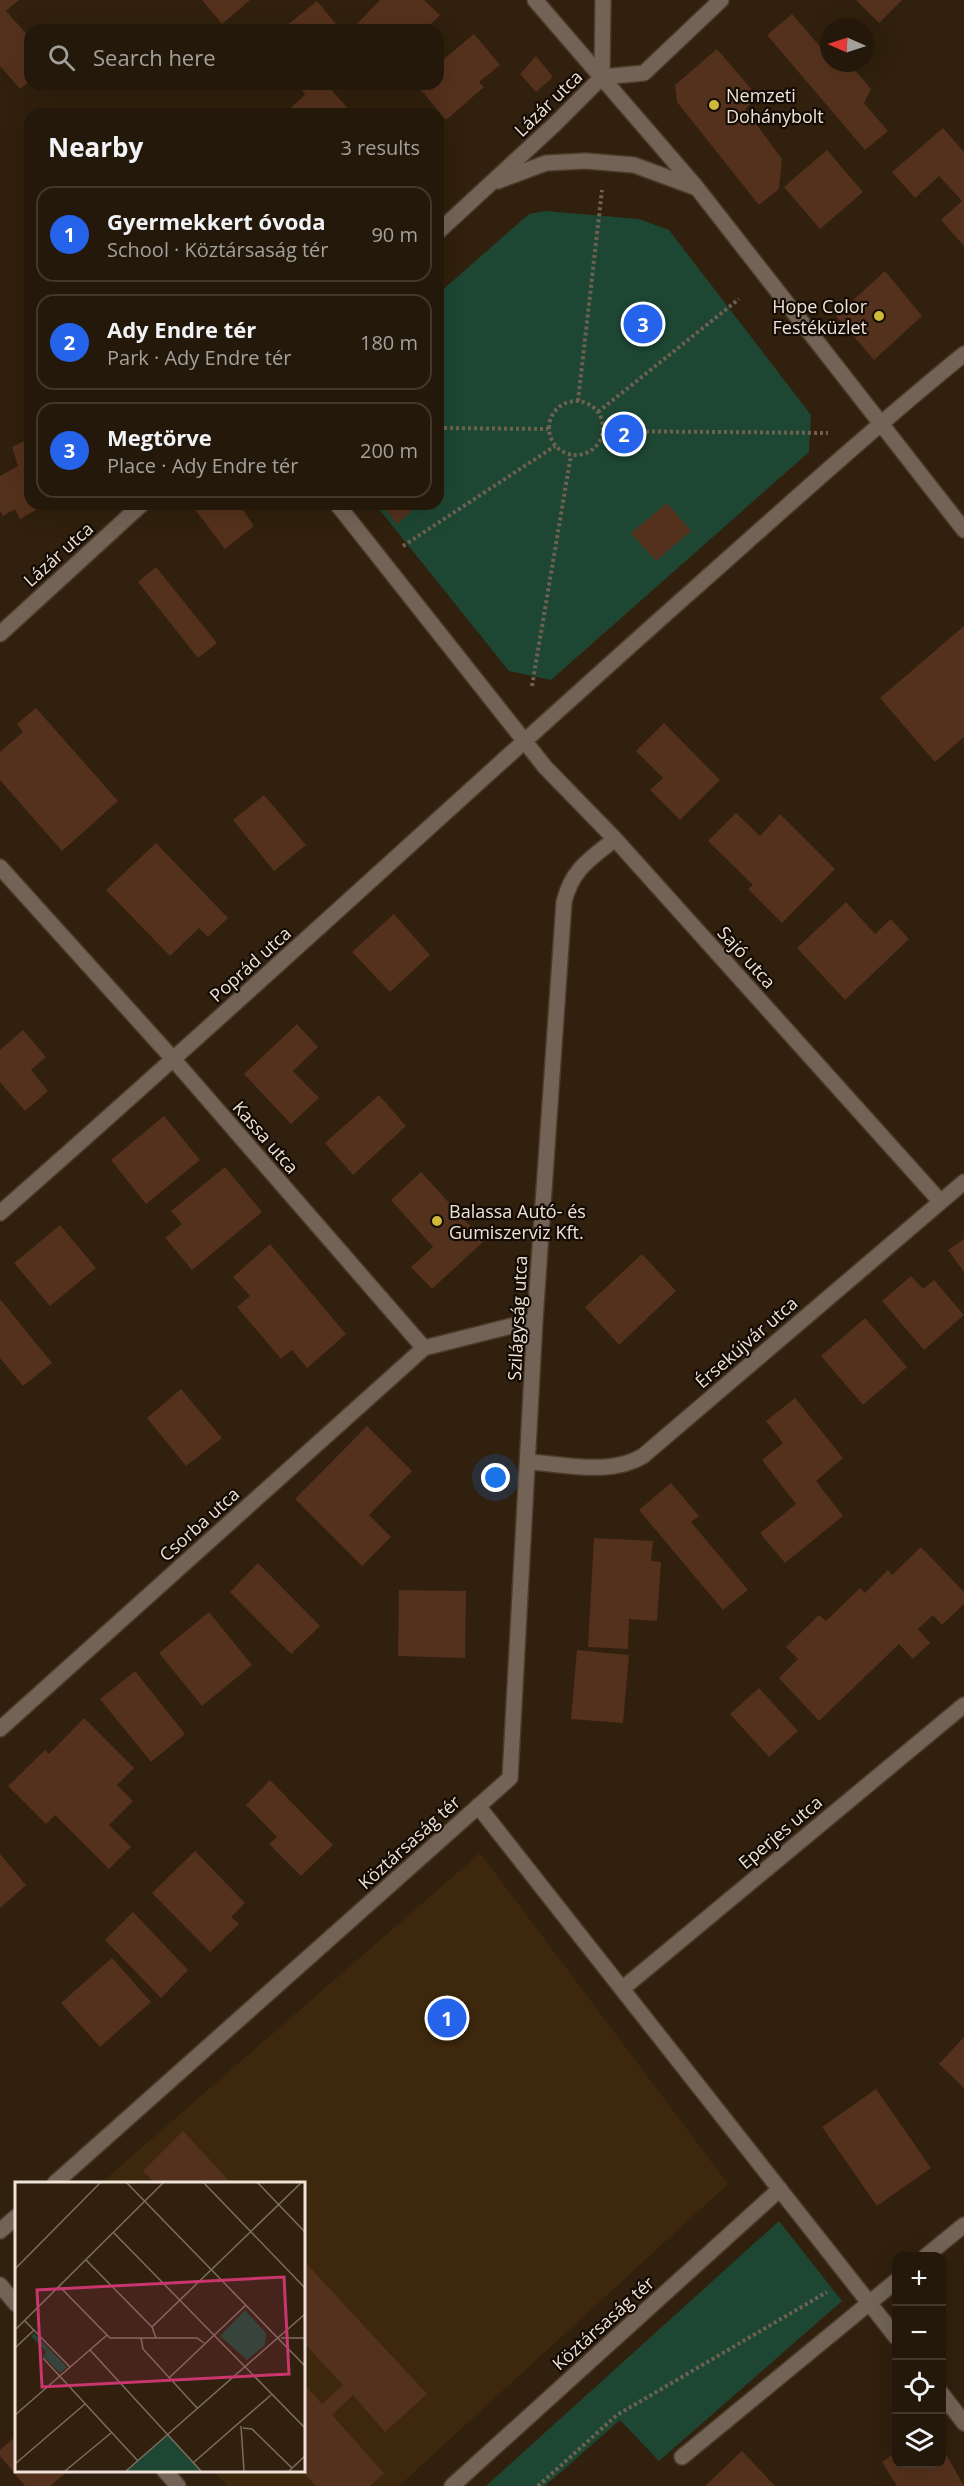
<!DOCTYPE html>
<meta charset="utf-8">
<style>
:root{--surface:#24180a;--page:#302518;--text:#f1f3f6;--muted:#a3a09c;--line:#41372b;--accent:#2563eb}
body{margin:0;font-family:"Open Sans",sans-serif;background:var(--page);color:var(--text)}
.controls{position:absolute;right:18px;bottom:18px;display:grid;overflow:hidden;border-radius:12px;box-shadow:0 6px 24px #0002}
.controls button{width:54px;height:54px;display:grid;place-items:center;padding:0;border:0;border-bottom:2px solid var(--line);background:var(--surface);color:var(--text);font:30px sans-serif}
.compass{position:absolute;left:820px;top:18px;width:54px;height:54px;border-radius:50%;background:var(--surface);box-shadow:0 6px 24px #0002;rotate:273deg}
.you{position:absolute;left:496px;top:1478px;width:21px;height:21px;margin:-15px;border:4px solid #fff;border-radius:50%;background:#1a73e8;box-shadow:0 0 0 9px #1a73e833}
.badge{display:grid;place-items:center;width:39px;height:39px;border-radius:50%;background:var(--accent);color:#fff;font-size:20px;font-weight:700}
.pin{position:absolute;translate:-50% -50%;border:3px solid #fff;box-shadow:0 2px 6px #0006}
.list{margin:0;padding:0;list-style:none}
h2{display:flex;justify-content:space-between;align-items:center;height:78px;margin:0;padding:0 24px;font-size:26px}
h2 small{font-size:20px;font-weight:400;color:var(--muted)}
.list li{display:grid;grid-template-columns:39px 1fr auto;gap:18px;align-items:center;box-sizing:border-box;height:96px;margin:0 12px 12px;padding:0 12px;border:2px solid var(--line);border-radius:18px}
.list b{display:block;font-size:22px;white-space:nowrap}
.list p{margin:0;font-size:20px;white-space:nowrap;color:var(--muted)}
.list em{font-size:20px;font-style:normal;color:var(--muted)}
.icon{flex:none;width:33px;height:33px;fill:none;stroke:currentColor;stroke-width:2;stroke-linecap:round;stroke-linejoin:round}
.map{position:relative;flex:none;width:964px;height:2486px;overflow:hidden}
.search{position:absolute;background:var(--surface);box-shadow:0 6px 24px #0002;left:24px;top:24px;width:420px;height:66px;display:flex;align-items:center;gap:15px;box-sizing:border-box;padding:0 21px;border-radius:18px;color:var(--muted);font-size:22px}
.panel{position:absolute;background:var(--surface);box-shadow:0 6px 24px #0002;left:24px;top:108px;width:420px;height:402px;border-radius:18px}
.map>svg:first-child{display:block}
</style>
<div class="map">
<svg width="964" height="2486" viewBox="0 0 964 2486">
<rect width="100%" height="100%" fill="#30200d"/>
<path fill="#3d280e" d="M480,1853L728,2184L399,2486H228L212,2470H303V2183H101Z"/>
<path fill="#1d4733" d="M546,211L639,219L669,230L811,415L809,452L551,680L509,671L375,504H438V294L529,214Z
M779,2221L842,2301L659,2461L620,2420L545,2486H486Z"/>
<path fill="#54311c" d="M0,0H19L6,11L30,38V81L20,89L0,66Z
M202,0H250L222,24Z
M380,0H424L440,15L425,30H351Z
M856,0H902L879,23Z
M317,1L341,30H281Z
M792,14L823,50L829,45V63H849L871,89L864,103L888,131L865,150L767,35Z
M474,34L500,65L479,82L484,87L446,120L416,84H438V64Z
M717,49L758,97L745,109L782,159L779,189L759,205L677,102L675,85Z
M536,56L553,77L536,92L520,74Z
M298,84H326L353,114H284L305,95Z
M943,128L964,152V246L941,220L962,201L939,176L915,198L892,172Z
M827,150L863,192L820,229L784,187Z
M885,271L922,316L874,360L836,316Z
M30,438V504H46L20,519L15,509L3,516L0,511V476L18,466L12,447Z
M667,503L691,531L656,561L631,533Z
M191,504H239L254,526L225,549Z
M381,504H410L414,509L397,524Z
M156,567L217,643L198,658L138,582Z
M964,626V737L935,762L880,698Z
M36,708L118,801L62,851L0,780V752L23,732L17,724Z
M664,723L720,780L680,820L650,790L663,778L636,751Z
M264,795L306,845L274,871L233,820Z
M736,813L760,836L780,814L835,869L782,923L748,889L753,885L708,841Z
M156,843L228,918L208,937L199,928L170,956L106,890Z
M846,902L875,934L891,919L909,939L845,1000L797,948Z
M394,914L430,955L390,992L352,952Z
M297,1024L318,1047L293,1071L319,1098L291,1124L244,1074Z
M23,1030L46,1057L31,1070L48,1091L25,1111L0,1082V1050Z
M379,1095L406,1126L353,1175L325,1143Z
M164,1116L200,1160L146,1204L111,1160Z
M225,1167L262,1212L192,1270L165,1238L182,1224L171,1211Z
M421,1172L484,1241L432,1289L411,1267L433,1247L391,1200Z
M60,1225L96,1268L50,1306L14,1263Z
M964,1239V1272L948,1250Z
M270,1244L346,1334L307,1368L292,1350L281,1359L237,1307L250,1296L233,1277Z
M642,1254L676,1291L619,1345L585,1307Z
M911,1276L923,1289L934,1280L964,1315L924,1350L882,1301Z
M0,1299L52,1363L23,1386L0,1358Z
M865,1318L907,1367L863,1405L821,1356Z
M181,1389L222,1438L186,1466L147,1418Z
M795,1398L843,1458L816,1481L843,1516L785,1563L760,1533L796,1504L762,1460L783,1443L766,1421Z
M367,1426L412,1471L369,1515L391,1537L362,1566L295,1499Z
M671,1483L699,1516L691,1522L748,1590L723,1610L639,1510Z
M594,1538L653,1541L651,1561L661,1562L657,1621L629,1619L628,1649L588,1647Z
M921,1547L964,1592V1604L942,1625L933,1615L918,1629L930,1643L913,1659L899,1644L819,1721L779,1678L798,1659L786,1647L819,1615L826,1621L860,1588L865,1593L888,1570L892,1575Z
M258,1563L320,1626L291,1654L230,1592Z
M399,1590L466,1591L465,1658L398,1656Z
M209,1612L252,1665L202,1706L159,1653Z
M577,1650L629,1655L623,1723L571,1719Z
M135,1671L185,1734L151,1762L100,1699Z
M759,1688L798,1731L769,1757L730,1714Z
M84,1718L134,1768L117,1785L133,1801L109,1825L131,1847L109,1869L55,1815L46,1824L8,1786L45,1750L49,1754Z
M270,1780L333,1845L301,1876L269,1844L277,1837L246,1805Z
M195,1851L245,1903L231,1917L239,1924L210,1952L152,1893Z
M0,1854L26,1885L0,1908Z
M133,1912L188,1970L161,1998L105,1940Z
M112,1958L151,2002L100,2047L61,2003Z
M964,2037V2088L939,2064Z
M876,2089L931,2168L877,2206L822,2127Z
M183,2131L231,2183H155L143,2171Z
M303,2260L427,2394L385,2432L353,2395L332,2415L384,2473L370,2486H316L301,2470H303V2383L322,2404L343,2385L303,2342Z
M16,2436V2470H70L50,2486H25L0,2456V2450Z
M942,2447L964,2486H897L882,2462L896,2452V2464H942Z
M742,2451L775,2486H705Z"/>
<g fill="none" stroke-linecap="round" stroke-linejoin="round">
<g stroke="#4b3b29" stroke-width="18">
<path id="minor" d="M535,0L697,188L964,530
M602,77L603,0
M498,181L546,163L586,161L634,165L694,187
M438,232L554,125L602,77L644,73L721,0
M337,504L545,767L615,839L940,1201
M0,634L142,504
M0,867L174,1060L424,1348L535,1320
M0,1213C234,1008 462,795 695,588C784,509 872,429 964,354
M528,1462C565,1464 610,1476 643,1456L964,1182
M0,1729L424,1348
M478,1806L896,2337
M622,1989L964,1705
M55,2183L510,1778L535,1320L564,902C572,869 590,859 615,839
M0,2231L16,2217
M926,2256L964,2225
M0,2285L16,2304
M942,2394L964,2423
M682,2457L896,2281
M164,2470L178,2486
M452,2486L780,2189"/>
</g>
<path stroke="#6f6150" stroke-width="4" stroke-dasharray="3 3" stroke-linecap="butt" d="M549 428a27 27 0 1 1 54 0a27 27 0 1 1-54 0Z
M578,401L602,190
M598,412L739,299
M438,428L548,429
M604,431L828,433
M403,546L555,446
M532,686L571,455
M538,2486L617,2415L827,2292"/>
<use href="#minor" stroke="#726356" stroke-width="15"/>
</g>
<g fill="#cfb837" stroke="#130b04" stroke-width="2">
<circle cx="714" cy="105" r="6"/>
<circle cx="879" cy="316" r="6"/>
<circle cx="437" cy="1221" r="6"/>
</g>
<g text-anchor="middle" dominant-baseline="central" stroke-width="4.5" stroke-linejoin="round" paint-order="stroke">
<g font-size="18" fill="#efe3d8" stroke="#130b04" text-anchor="start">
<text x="726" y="95">Nemzeti<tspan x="726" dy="21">Dohánybolt</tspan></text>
<text x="867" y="306" text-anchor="end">Hope Color<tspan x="867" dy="21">Festéküzlet</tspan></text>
<text x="449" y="1211">Balassa Autó- és<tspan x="449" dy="21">Gumiszerviz Kft.</tspan></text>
</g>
<g font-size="18" fill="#efe3d8" stroke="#130b04">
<text transform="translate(548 103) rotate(-44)">Lázár utca</text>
<text transform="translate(58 554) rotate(-42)">Lázár utca</text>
<text transform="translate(747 957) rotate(48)">Sajó utca</text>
<text transform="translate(250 964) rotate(-42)">Poprád utca</text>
<text transform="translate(266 1137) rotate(49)">Kassa utca</text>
<text transform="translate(517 1318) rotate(-87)">Szilágyság utca</text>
<text transform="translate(746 1342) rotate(-41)">Érsekújvár utca</text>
<text transform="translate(199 1524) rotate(-42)">Csorba utca</text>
<text transform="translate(780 1832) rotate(-40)">Eperjes utca</text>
<text transform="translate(409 1842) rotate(-42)">Köztársaság tér</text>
<text transform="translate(603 2323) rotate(-42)">Köztársaság tér</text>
</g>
</g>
<g transform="translate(15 2182)">
<rect width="290" height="290" fill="#30200d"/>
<path d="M230,128L251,151L250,163L232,178L205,154ZM19,151L52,185L45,191L28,174L31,170L16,154ZM153,253L186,289H111Z" fill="#1d4733"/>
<path fill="none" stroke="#7c6e5e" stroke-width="1.5" d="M111,0L290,184M188,0L290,106M242,0L290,50M98,50L290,246M71,78L137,145M0,87L86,0M45,105L95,156H182L189,161M10,139L55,185M1,147L149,0M126,156L128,167L183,227M141,156L137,145L287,0M266,156H290M0,166L19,148M75,168L186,289M28,176L123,279M155,195L231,123M0,233L92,153M226,244L229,289M228,246L237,247L277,286M178,281L256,213M0,282L70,222M50,289L96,251M111,289L290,132M274,289L290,274"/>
<path fill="#c9366e" fill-opacity="0.15" stroke="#c9366e" stroke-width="3" d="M269,95L274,192L27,205L22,108Z"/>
<rect width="290" height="290" fill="none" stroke="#efe3d8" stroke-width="3"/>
</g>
</svg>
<div class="controls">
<button>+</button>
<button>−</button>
<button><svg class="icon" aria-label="locate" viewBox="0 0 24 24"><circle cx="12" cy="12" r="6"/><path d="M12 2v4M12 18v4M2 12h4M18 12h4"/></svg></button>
<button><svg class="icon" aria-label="layers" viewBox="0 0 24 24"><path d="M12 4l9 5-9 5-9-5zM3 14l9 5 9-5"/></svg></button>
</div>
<svg class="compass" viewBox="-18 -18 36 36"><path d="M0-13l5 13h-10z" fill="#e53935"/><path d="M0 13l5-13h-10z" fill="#a3a09c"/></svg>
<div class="you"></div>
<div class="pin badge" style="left:447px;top:2018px">1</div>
<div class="pin badge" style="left:624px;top:434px">2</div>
<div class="pin badge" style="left:643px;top:324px">3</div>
<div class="search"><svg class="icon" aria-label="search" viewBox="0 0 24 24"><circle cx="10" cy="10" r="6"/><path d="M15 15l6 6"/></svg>Search here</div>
<section class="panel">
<h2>Nearby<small>3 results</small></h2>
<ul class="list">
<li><span class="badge">1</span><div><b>Gyermekkert óvoda</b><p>School · Köztársaság tér</p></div><em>90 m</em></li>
<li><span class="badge">2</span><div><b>Ady Endre tér</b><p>Park · Ady Endre tér</p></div><em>180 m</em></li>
<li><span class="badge">3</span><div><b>Megtörve</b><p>Place · Ady Endre tér</p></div><em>200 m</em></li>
</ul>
</section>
</div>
